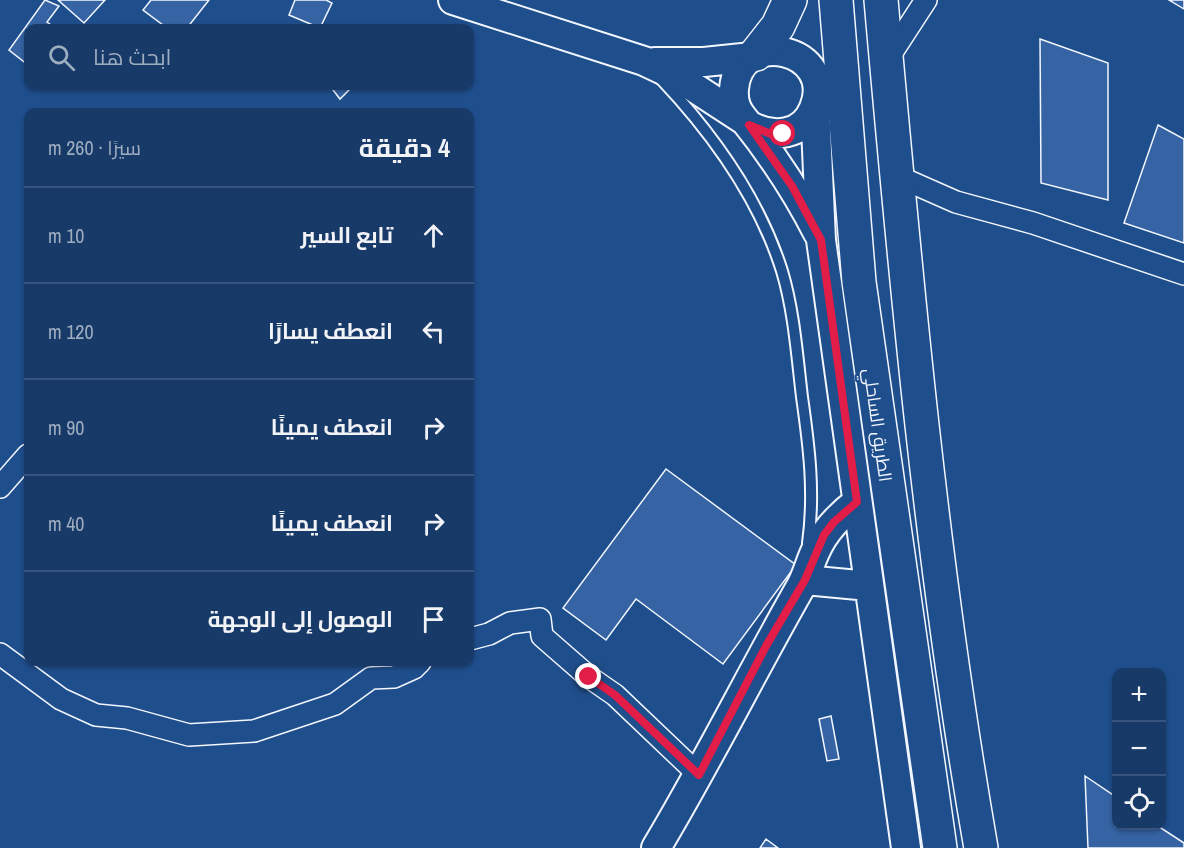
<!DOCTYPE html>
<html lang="ar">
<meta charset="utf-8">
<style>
:root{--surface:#173a69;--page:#244571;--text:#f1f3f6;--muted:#9eadc0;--line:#36547d}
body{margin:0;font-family:"Archivo Narrow",Cairo,sans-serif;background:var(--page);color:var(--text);direction:rtl}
.controls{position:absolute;right:18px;bottom:18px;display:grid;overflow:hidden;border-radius:12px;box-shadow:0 2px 4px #0004}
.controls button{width:54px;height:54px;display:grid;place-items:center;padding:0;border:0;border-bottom:2px solid var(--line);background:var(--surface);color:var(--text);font:30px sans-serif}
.stop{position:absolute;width:18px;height:18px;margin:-14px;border:4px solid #e11d48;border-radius:50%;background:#fff}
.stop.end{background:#e11d48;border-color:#fff;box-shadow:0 2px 6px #0008}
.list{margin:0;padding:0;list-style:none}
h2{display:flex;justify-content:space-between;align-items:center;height:78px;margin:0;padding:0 24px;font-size:26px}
h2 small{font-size:20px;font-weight:400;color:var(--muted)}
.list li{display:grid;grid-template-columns:39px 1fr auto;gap:18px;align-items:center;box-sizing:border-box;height:96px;padding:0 24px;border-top:2px solid var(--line)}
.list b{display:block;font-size:22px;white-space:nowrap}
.list em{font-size:20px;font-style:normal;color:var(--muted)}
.icon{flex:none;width:33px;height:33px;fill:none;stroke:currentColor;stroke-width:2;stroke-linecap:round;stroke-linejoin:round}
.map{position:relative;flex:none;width:1184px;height:848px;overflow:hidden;direction:ltr}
.search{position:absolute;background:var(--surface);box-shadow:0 2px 4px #0004;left:24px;top:24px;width:450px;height:66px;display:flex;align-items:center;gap:15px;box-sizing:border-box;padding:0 21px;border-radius:12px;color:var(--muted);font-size:22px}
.panel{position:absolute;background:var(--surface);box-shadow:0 2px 4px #0004;left:24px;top:108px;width:450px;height:558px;border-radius:12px;direction:rtl}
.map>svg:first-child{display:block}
</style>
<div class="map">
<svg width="1184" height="848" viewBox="0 0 1184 848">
<rect width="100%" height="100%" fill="#1f4e8c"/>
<path fill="#3563a3" stroke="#f2f6ff" stroke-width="1.5" d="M45,0L59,6L47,22L54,27L28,28V65L9,50Z
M58,0H105L84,23Z
M151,0H209L187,28H167L143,10Z
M295,0H326L332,3L320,28L289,15Z
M1169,0H1184V9Z
M1040,39L1108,63V200L1041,183Z
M330,86H353L340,99Z
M1158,125L1184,139V243L1124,223Z
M666,469L796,565L723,664L636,599L606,640L563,608Z
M831,716L839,759L827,761L819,719Z
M1085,776L1116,797V826H1158L1184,843V848H1088Z
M766,839L778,848H760Z"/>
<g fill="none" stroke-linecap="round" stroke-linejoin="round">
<g stroke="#f2f6ff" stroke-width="14">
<path id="lane" d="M661,79C713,134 759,198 782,271C794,311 797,355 802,397C809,446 815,493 808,543"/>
</g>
<g stroke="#f2f6ff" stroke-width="24">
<path id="street" d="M887,60L926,0
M897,176L956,202L1033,223L1184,274
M0,487L28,455
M470,639L489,634L510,623L540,619L542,636L589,677L615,695L699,775
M0,654L61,699L96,715L127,718L189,735L254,731L335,704L371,678L394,677L414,668L420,662"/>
</g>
<g stroke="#f2f6ff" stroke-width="32">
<path id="secondary" d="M453,0L644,61L678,77L744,120
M655,62H704L752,57
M815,105L821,240L906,848
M749,125C773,139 803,136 814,108C838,49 739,25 734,89C733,99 736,110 743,118C772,154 797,192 818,233
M805,580L869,586
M656,848C707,763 751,674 800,588C807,576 810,562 816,550C825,530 840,515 857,502"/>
</g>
<g stroke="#f2f6ff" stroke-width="36">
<path id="highway" d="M836,0L859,282L940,848
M881,0C906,283 932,568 981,848
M756,54L778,26L790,0"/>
</g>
<use href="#lane" stroke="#1f4e8c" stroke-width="10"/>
<use href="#street" stroke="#1f4e8c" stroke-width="21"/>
<use href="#secondary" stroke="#1f4e8c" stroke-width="28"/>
<use href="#highway" stroke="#1f4e8c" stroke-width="33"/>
</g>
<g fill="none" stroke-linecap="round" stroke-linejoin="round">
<path stroke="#e11d48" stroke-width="8" d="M589,677L615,695L699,775L766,646L805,580L824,535L834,522L857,502L821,240L792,186L749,125L771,134H783"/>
</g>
<g text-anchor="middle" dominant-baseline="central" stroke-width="4.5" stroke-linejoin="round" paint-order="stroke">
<g font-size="18" fill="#f2f6ff" stroke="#1f4e8c">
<text transform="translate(878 425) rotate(82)">الطريق الساحلي</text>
</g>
</g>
</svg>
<div class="controls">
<button>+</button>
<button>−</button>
<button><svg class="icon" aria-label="locate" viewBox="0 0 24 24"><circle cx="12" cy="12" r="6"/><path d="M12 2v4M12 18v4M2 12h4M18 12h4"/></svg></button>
</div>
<div class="stop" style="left:783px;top:134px"></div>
<div class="stop end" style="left:589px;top:677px"></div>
<div class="search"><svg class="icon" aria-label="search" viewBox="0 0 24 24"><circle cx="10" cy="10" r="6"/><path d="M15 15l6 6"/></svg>ابحث هنا</div>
<section class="panel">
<h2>4 دقيقة<small>سيرًا · 260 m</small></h2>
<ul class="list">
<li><svg class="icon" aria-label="ahead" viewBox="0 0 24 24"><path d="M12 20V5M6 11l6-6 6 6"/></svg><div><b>تابع السير</b></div><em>10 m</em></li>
<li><svg class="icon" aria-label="left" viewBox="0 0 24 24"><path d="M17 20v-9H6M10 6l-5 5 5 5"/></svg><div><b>انعطف يسارًا</b></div><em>120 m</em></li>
<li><svg class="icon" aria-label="right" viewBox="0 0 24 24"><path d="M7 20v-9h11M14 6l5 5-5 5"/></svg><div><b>انعطف يمينًا</b></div><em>90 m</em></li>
<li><svg class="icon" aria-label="right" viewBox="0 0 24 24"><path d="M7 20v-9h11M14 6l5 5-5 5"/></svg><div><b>انعطف يمينًا</b></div><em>40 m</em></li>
<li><svg class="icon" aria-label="arrive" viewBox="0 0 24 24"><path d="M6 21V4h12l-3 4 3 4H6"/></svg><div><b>الوصول إلى الوجهة</b></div></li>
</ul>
</section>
</div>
